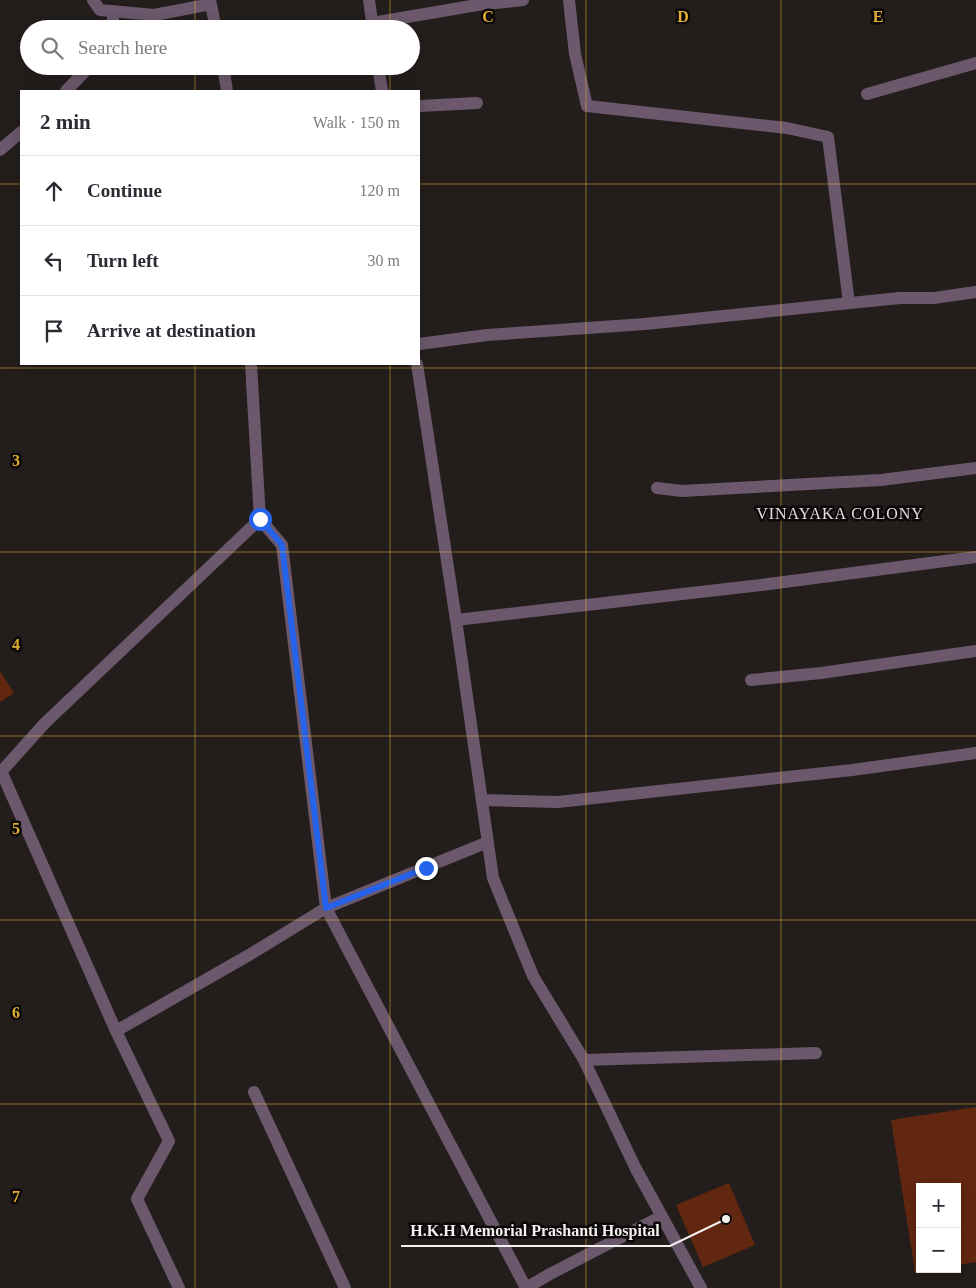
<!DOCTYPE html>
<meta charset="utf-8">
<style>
:root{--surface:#fff;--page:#f7f7f7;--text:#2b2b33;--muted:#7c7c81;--line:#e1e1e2}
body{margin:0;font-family:"Times New Roman",serif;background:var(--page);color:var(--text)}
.controls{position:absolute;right:15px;bottom:15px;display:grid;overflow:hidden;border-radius:0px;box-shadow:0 2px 12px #0003}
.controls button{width:45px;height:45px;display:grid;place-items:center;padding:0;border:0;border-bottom:1px solid var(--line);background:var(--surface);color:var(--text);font:25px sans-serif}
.stop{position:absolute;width:15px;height:15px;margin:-11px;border:4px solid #2563eb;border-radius:50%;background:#fff}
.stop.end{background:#2563eb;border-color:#fff;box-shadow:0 1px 5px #0008}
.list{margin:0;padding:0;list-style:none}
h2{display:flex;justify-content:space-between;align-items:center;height:65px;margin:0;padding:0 20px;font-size:21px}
h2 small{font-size:16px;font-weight:400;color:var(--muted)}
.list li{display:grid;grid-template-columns:32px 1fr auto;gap:15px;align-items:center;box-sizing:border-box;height:70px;padding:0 20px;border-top:1px solid var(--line)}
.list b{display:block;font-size:19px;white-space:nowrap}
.list em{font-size:16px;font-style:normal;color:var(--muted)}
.icon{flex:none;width:28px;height:28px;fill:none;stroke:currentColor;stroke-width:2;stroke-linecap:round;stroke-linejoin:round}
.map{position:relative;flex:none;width:976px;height:1288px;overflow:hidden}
.search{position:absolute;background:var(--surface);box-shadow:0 2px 12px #0003;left:20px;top:20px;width:400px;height:55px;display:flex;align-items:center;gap:12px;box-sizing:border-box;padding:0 18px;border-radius:28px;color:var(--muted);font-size:19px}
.panel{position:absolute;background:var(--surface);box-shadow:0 2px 12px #0003;left:20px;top:90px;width:400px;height:275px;border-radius:0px}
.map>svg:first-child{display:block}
</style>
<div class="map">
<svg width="976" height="1288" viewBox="0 0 976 1288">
<rect width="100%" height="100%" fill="#231e1c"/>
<path fill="#622710" d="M0,671L14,693L0,702Z
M976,1107V1262L957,1265V1187H920V1269L926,1270L915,1272L891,1120Z
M729,1183L755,1245L703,1267L676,1205Z"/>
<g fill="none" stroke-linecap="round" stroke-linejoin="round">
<path stroke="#6c586c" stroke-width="12" d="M93,0L100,10L154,15L211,4
M210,0L216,29
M369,0L373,29
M569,0L575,54L587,106L787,128L828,137L849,303
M113,12V29
M372,23L477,5L523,0
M223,66L227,91
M378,66L382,91
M66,91L90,66
M867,94L976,63
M419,106L477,103
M0,150L21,132
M419,344L487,335L645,324L900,298H934L976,292
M417,364L456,620L493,878L533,976L584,1060L636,1169L701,1288
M657,488L682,491L881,480L976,468
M260,519L282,545L326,908L526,1288
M456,620L761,585L976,557
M751,680L821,673L976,651
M1,771L116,1031L249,955L326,908L488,842
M0,773L45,723L260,519L251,364
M482,800L558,802L852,770L976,753
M116,1031L169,1141L137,1199L179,1288
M584,1060L816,1053
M254,1092L345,1288
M526,1288L550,1274L662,1216"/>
</g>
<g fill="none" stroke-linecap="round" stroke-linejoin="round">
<path stroke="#2563eb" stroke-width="6" d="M260,519L282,545L326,908L426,868"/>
</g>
<path fill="none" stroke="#e2af34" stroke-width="1" stroke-opacity="0.55" d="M195,0V29M390,0V29M586,0V1288M781,0V1288M195,66V91M390,66V91M0,184H21M419,184H976M195,364V1288M390,364V1288M0,368H976M0,552H976M0,736H976M0,920H976M0,1104H976"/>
<g text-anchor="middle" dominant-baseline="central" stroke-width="5" stroke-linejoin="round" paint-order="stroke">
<g font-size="16" letter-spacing="1" fill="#e6dfdc" stroke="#0a0808">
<text x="840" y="513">VINAYAKA COLONY</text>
</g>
</g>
<g font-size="16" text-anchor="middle" font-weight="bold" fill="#e2af34" stroke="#0a0808" stroke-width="5" stroke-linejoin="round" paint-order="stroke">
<text x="488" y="22">C</text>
<text x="683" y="22">D</text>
<text x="878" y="22">E</text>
<text x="16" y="466">3</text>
<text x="16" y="650">4</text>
<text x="16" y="834">5</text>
<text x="16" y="1018">6</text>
<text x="16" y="1202">7</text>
</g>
<path fill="none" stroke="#f4f1ef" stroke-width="2" d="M726 1219L670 1246H401"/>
<circle fill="#f4f1ef" stroke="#0a0808" stroke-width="2" cx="726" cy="1219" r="5"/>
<g font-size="16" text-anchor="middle" font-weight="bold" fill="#f4f1ef" stroke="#0a0808" stroke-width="5" stroke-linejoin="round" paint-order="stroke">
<text x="535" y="1236">H.K.H Memorial Prashanti Hospital</text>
</g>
</svg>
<div class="controls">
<button>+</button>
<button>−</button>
</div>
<div class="stop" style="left:260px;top:519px"></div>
<div class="stop end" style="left:426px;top:868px"></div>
<div class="search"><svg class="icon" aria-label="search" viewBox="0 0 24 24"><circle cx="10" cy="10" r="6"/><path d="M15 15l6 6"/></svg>Search here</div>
<section class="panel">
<h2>2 min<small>Walk · 150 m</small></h2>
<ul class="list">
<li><svg class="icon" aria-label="ahead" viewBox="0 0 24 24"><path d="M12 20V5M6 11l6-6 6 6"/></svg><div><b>Continue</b></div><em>120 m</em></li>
<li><svg class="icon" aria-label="left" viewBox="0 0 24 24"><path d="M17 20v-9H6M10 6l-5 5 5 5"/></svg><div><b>Turn left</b></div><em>30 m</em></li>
<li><svg class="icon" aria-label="arrive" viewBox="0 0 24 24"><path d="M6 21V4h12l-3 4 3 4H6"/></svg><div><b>Arrive at destination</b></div></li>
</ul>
</section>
</div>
